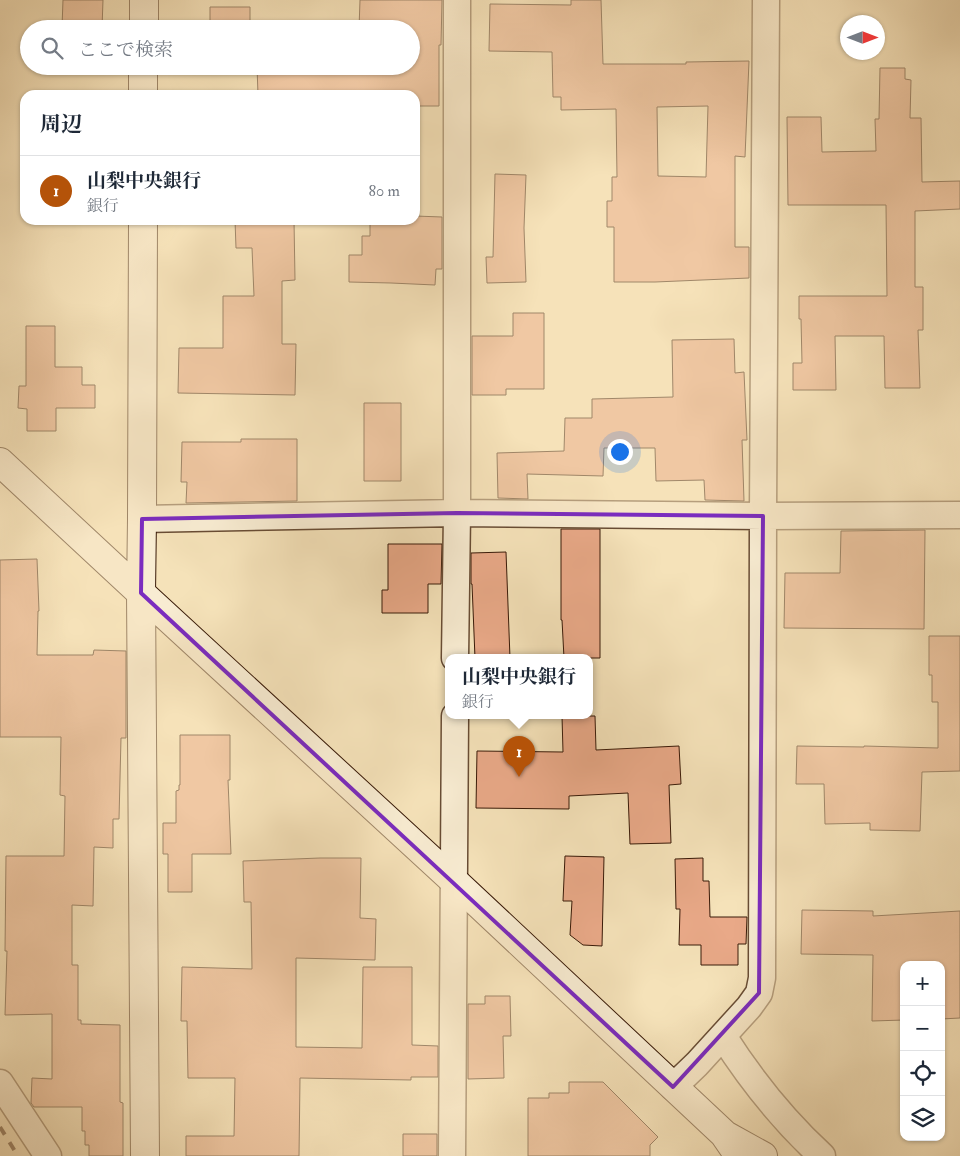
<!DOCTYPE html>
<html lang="ja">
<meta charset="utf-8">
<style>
:root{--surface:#fff;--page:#f6f6f7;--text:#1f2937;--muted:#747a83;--line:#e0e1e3;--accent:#b45309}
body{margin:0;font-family:"IM FELL Double Pica","Noto Serif JP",serif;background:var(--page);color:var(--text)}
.controls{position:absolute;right:15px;bottom:15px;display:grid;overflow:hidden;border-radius:10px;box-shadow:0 1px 4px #0004}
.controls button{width:45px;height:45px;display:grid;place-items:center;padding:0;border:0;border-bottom:1px solid var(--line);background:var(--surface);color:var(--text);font:25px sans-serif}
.compass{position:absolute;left:840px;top:15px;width:45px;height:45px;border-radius:50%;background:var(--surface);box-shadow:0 1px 4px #0004;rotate:90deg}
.you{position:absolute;left:619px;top:451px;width:18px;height:18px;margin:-12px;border:4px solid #fff;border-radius:50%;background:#1a73e8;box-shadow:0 0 0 8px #1a73e833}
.badge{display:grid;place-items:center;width:32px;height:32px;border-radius:50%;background:var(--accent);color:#fff;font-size:16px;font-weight:700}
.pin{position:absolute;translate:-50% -41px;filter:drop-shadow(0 1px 2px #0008)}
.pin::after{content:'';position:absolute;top:26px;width:18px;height:15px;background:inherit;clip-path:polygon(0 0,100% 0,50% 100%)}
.popup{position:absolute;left:445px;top:654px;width:148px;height:65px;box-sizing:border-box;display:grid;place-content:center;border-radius:10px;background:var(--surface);filter:drop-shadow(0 1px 4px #0005);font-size:16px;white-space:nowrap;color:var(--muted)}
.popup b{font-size:19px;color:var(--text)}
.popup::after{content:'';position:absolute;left:50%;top:100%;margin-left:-10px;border:10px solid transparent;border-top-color:var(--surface)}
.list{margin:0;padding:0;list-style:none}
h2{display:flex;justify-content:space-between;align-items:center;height:65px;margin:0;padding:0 20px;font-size:21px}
h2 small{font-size:16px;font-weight:400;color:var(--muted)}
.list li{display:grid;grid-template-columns:32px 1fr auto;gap:15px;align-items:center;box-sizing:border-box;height:70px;padding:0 20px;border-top:1px solid var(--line)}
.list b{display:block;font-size:19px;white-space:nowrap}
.list p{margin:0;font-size:16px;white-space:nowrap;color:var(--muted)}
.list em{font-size:16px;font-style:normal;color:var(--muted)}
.icon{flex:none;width:28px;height:28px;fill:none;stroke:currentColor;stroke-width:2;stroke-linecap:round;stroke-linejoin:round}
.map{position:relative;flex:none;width:960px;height:1156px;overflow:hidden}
.search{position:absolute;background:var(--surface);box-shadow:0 1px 4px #0004;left:20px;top:20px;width:400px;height:55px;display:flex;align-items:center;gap:12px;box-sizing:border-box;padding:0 18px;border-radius:28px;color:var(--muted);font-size:19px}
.panel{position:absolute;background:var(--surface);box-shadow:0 1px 4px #0004;left:20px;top:90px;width:400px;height:135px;border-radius:15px}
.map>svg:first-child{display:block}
</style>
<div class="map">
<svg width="960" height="1156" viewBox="0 0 960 1156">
<rect width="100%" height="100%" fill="#f5e2b9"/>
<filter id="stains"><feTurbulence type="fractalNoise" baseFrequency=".004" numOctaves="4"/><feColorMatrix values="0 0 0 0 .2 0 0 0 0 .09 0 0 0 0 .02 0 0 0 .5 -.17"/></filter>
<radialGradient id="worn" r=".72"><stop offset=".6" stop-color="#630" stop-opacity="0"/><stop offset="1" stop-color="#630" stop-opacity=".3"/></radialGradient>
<path fill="#e9a988" stroke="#391a08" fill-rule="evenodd" d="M63,0H103L102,28L62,27Z
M360,0H442L441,45H439V106H415V95H258L257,66H411V29H359Z
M571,0H601L603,64H686V62L749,61L745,157L735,156V247H749V278L655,282H614V227H607V201H612V177H617L616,109L561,110V97H553L552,52L489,51L490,4L571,5ZM708,106L706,177L658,176L657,107Z
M210,7H250V29H210Z
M880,68H905V79L911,80L910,118H921L922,182L960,181V209L915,211V287H923V330H918L920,388H885L884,336H835L836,390H793V363H802L801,319H799V296H887L886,205H788L787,117H821L822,152L876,151L875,119H879Z
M495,174L526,175L524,228L526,282L487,283L486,257H493Z
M415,216L442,217V269H436L435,285L391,283L349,282V255H362V236H370V220H415Z
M235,220H294L295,280L282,281V344H296L295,395L178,393L179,348H223V296H254L252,248H236Z
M513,313H544V389H506V395H472V336H513Z
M26,326H55V367H82V385H95V408H56V431H27V409L18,408L19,386H26Z
M734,339L735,373L744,372L747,440H742L744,501L705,500L704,480L656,481L655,448H604L603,476L527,474L528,499L498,498L497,453L564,451L565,418H592V399L673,397L672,340Z
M364,403H401V481H364Z
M241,439H297V501L186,503L187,482H181L182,442H241Z
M561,529H600V658H564L562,620H561Z
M925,530L924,629L784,628L785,573H840L841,531Z
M388,544H442L441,584H428V613H382V590H388Z
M506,552L510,658H475L472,584H471V553Z
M37,559L39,611H38L37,655H93L94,650L126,651V738H121L119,819H113V848L94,847L93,906L72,905V965H78V1020H81V1024L120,1025V1102L123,1103V1156H89V1145H85V1131H82V1107H34L31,1103L32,1078L52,1079V1014L5,1015L7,951H5L6,856H64L65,796L60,795L61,737H0V560Z
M929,636H960V771L922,772L920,831L870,830V823L825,824L824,784H796L797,746L864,747V746L938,748V702H932V675H929Z
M562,716H595L596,750L679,746L681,784L669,785L671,843L630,844L628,793L569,796V809L476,808L477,751L563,752Z
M180,735H230V780H228L231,854H192V892H168V854H163V823H176V791L179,790V785H180Z
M565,856L604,857L602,946L583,945L570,935L572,901H563Z
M320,858H361L360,918L376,919L375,960L296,958V1047L362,1048L363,967H412V1045L438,1046V1077H411V1080L300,1078L299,1156H186V1136H234L235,1078H188L187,1021H181L182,967L252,969L251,902H244L243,861Z
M703,858V881H709L710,917H747L746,944H738V965H701V945H679L680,909H676L675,859Z
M802,910L873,911V916L960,911V1018L941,1019V965H904V1020L872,1021L873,955L801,954Z
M485,996H510L511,1036H503L504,1078L468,1079V1004H485Z
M569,1082H603L658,1137L650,1145V1156H528V1098H549V1093H569Z
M403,1134H437V1156H403Z"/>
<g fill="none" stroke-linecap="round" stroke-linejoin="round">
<g stroke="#684c34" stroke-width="29">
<path id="street" d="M142,519L457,513L763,516L960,515
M455,658L457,513V0
M723,1036C751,1080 784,1121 822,1156
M0,1083L48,1156
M673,1087L697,1064L749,1007L759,993L762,978L763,516L766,0
M452,1156L455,716"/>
</g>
<g stroke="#391a08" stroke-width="30">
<path id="secondary" d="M144,29V0
M143,95V66
M143,220L142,519L141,593L145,1156
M0,462L141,593L453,880L724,1134L739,1156
M725,1135L763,1156"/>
</g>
<use href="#street" stroke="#f8ecd2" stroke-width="26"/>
<use href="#secondary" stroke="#f8ecd2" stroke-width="28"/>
<path stroke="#391a08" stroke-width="4" stroke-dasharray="9 9" stroke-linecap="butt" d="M0,1127L18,1156"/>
</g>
<path d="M0 0H960V1156H0ZM457,513L763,516L759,993L673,1087L141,593L142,519Z" fill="#f5e2b9" fill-opacity=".55" fill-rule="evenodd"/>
<path fill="none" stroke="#7b2cbf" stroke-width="4" stroke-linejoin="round" d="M457,513L763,516L759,993L673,1087L141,593L142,519Z"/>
<rect width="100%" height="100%" filter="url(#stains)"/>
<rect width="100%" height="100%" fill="url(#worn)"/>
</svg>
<div class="controls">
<button>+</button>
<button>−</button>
<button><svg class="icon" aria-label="locate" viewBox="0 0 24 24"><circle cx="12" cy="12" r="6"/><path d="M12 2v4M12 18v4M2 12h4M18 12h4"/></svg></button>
<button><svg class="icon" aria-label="layers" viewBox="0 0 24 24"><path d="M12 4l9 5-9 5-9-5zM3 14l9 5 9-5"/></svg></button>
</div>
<svg class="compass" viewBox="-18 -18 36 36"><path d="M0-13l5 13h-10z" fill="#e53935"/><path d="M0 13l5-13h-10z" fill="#747a83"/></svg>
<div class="you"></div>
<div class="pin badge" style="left:519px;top:777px">1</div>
<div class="popup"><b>山梨中央銀行</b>銀行</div>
<div class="search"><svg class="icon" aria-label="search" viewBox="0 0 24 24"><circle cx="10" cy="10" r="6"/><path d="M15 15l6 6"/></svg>ここで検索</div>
<section class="panel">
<h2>周辺<small></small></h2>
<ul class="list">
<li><span class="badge">1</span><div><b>山梨中央銀行</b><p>銀行</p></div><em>80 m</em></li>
</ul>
</section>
</div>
